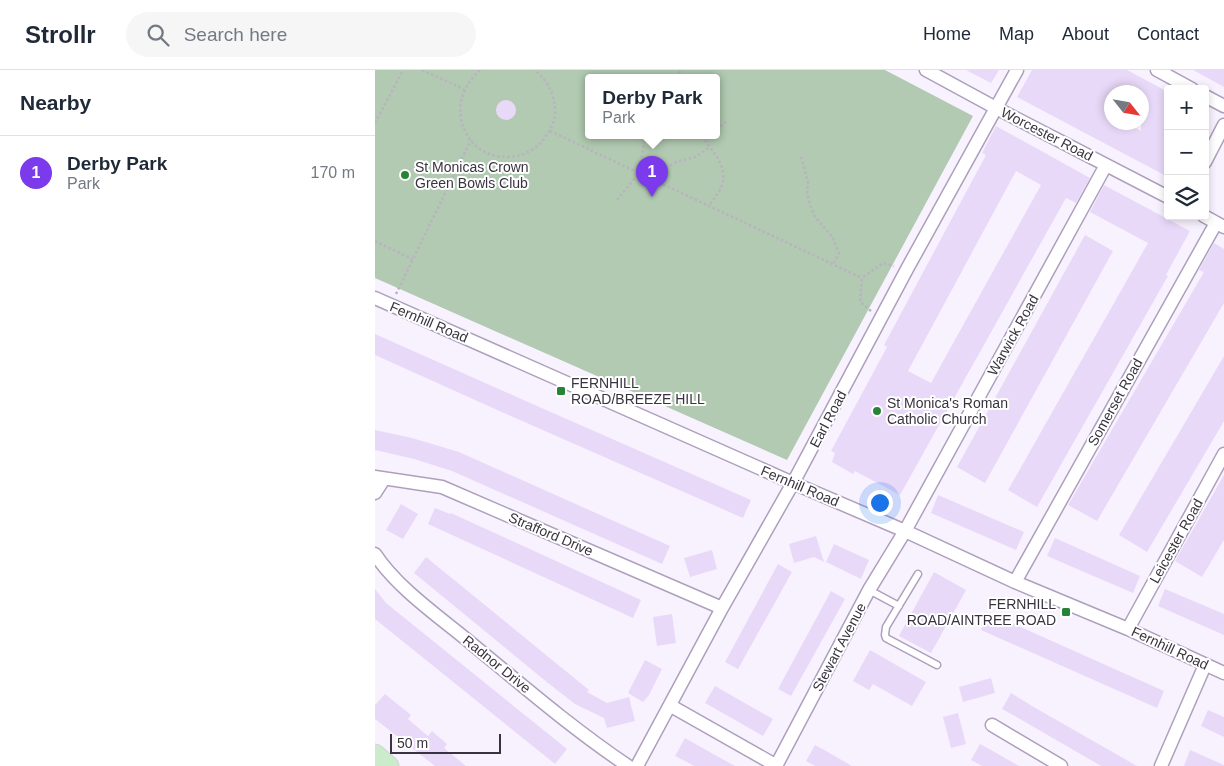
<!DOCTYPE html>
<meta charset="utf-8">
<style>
:root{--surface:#fff;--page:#f6f6f7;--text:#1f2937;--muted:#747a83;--line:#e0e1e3;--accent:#7c3aed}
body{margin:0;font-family:Helvetica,sans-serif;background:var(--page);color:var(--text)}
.controls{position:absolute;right:15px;top:15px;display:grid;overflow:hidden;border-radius:5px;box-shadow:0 2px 8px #0003}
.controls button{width:45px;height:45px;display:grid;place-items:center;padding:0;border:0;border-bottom:1px solid var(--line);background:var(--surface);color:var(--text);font:25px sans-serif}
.compass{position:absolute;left:729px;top:15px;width:45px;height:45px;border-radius:50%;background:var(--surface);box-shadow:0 2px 8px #0003;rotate:121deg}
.scale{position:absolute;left:15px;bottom:12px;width:111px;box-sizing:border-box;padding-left:5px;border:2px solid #39333f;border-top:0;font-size:14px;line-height:18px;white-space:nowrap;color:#39333f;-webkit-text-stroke:4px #fff;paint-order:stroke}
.you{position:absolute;left:504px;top:432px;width:18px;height:18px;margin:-12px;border:4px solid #fff;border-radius:50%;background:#1a73e8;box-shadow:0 0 0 8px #1a73e833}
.badge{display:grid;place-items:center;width:32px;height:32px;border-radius:50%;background:var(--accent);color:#fff;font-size:16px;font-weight:700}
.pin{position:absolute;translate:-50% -41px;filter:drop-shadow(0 1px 2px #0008)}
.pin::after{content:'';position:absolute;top:26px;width:18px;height:15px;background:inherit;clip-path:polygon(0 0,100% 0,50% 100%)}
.popup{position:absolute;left:210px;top:4px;width:135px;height:65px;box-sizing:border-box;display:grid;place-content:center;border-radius:5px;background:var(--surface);filter:drop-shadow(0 1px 4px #0005);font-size:16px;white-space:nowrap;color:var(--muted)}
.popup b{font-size:19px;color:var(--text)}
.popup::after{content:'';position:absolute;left:50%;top:100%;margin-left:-10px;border:10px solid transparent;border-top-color:var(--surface)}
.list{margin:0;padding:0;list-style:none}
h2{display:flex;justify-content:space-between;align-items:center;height:65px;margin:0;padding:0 20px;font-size:21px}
h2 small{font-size:16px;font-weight:400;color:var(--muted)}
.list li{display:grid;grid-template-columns:32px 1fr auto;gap:15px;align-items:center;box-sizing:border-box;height:75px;padding:0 20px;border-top:1px solid var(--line)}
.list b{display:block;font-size:19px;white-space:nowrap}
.list p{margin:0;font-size:16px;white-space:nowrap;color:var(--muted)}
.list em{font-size:16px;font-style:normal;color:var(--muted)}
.icon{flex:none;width:28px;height:28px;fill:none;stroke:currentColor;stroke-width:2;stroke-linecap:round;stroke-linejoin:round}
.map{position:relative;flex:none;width:849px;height:696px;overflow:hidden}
header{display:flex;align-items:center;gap:30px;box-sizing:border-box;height:70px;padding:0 25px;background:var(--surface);border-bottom:1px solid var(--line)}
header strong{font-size:24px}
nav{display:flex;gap:28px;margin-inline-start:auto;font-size:18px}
.search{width:350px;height:45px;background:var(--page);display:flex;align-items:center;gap:12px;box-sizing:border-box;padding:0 18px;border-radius:28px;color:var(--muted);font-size:19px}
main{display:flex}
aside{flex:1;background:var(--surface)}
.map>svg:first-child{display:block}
</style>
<header>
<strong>Strollr</strong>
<div class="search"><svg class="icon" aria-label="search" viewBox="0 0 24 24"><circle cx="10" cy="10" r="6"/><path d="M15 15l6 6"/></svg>Search here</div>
<nav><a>Home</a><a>Map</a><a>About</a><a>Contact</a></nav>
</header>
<main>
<aside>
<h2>Nearby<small></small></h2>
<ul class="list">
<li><span class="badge">1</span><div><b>Derby Park</b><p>Park</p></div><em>170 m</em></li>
</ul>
</aside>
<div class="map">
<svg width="849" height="696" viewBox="0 0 849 696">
<rect width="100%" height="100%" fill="#f8f2ff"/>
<path fill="#b1cab1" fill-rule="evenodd" d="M0,0H510L598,46L412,390L0,208ZM213,8H341V66H213Z"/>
<path fill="#e9d9f8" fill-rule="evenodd" d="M591,0H624L616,13Z
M657,0H752L793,22V107L642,27ZM736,22H766V61L751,52H736Z
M818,0H849V17Z
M121 40a10 10 0 1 1 20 0a10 10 0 1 1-20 0Z
M621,56L715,108L701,133L691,128L525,425L480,401L478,404L457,392L460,383L456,381L512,277L509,275L611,85L607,83ZM641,101L666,115L556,313L533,301Z
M729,115L815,161L791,205L793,206L662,437L633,420L773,173L715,142Z
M710,165L738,181L610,413L582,397Z
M839,173L849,179V233L722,451L693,435L829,202L824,200Z
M0,264L153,332L376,430L368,448L138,347L0,285Z
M849,286V351L772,482L744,465Z
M0,360L37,368L84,382L295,476L287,494L77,401L39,389L0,380Z
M849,405V470L827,507L800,491Z
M563,425L649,462L641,480L556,443Z
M26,434L43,444L28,469L11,460Z
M60,438L75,444L76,443L266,530L258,548L53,454Z
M441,466L449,492L439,487L419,493L414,474Z
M680,468L765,506L758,523L672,486Z
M459,474L494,490L486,509L451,492Z
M337,480L342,499L315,507L309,488Z
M51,487L214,620L212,622L232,633L254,627L260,651L232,658L229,648L200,634L173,613L39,503Z
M403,494L417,502L363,599L350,592Z
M559,502L591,520L556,583L524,566Z
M0,519L11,533L192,679L180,694L0,549Z
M790,519L849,544V565L783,536Z
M456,521L470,529L416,626L403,619Z
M614,543L789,621L782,638L606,560Z
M297,544L301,573L282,576L278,547Z
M495,580L551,612L537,636L498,614L494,620L478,611Z
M270,590L287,599L274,625L268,632L253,623Z
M616,608L620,623L588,632L584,617Z
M340,616L398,649L388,666L330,633Z
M636,623L657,636L762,696H726L638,645L627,639Z
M10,624L36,645L33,649L53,666L57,661L72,674L69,678L91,696H60L0,649V635Z
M833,640L849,647V667L826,656Z
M583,643L591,674L576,678L568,647Z
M310,668L340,685L360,696H319L310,691L300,686Z
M605,674L616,680L644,696H607L596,690Z
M440,675L451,681L477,696H440L431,691Z
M815,680L849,695V696H809Z"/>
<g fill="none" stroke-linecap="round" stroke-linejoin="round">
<g stroke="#ae9fbc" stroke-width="9">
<path id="service" d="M543,504L511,557L510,565L511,568L562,595
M494,520L524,536"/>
</g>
<g stroke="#ae9fbc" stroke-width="15">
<path id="minor" d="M551,0L621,38L793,127
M782,0L817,19
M830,26L849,36
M830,92L849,55
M829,146L849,157
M0,228L418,413L530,461L640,512L753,559L849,603
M0,407L67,417L347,538
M0,423L9,409
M0,484C22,518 66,548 97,574C148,616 198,659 253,696
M640,512L841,153
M753,559L849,384
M296,636L402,696
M617,655L686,696
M262,696L347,538L418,413L532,199L642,0
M401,696L494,520L530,461L731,95
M786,696L830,595"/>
</g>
<g stroke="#d3d2d5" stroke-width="21">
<path id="primary" d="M0,684L14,696"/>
</g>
<path stroke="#b9b3bf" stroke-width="2.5" stroke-dasharray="2.5 2.5" stroke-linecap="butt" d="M47,0L89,19
M105,0C63,37 94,99 146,85C154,82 163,77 168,70C174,62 180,53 180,43C180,25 173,10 159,0
M303,8L305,0
M0,53L28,0
M341,59L351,52
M175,61L487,208
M327,66C346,93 361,106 333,136
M426,87L433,112L432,123L435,135L440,147L458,168L464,183L458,195
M274,109L301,92L320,87L335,77
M242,130L263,104L270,70
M0,171L37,189
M21,224L96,70
M496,241L485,232L487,208L508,193L519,196"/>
<use href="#service" stroke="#fff" stroke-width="6"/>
<use href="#minor" stroke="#fff" stroke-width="12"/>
<use href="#primary" stroke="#caeccb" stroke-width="19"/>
</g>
<g fill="#278436" stroke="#fff" stroke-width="2">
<circle cx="30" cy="105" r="5"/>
<rect x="181" y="316" width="10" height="10" rx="2.5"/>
<circle cx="502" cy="341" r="5"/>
<rect x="686" y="537" width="10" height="10" rx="2.5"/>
</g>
<g text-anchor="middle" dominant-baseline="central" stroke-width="4" stroke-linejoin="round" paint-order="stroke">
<g font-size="14" fill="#39333f" stroke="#fff">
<text transform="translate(672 64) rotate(27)">Worcester Road</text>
<text transform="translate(54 252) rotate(23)">Fernhill Road</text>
<text transform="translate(638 265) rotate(-61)">Warwick Road</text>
<text transform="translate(740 332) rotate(-61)">Somerset Road</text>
<text transform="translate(453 349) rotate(-62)">Earl Road</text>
<text transform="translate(425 416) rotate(23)">Fernhill Road</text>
<text transform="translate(176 464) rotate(23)">Strafford Drive</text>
<text transform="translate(801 471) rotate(-61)">Leicester Road</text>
<text transform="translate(464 577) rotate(-62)">Stewart Avenue</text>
<text transform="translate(795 578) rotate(25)">Fernhill Road</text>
<text transform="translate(122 594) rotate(39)">Radnor Drive</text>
</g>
<g font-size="14" fill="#39333f" stroke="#fff" text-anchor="start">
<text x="40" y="97">St Monicas Crown<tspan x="40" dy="16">Green Bowls Club</tspan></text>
<text x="196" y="313">FERNHILL<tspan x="196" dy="16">ROAD/BREEZE HILL</tspan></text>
<text x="512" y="333">St Monica's Roman<tspan x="512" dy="16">Catholic Church</tspan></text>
<text x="681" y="534" text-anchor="end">FERNHILL<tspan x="681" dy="16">ROAD/AINTREE ROAD</tspan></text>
</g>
</g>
</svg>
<div class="controls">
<button>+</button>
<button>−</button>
<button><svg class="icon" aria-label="layers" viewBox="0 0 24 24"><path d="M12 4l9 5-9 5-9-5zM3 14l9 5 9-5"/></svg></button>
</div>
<svg class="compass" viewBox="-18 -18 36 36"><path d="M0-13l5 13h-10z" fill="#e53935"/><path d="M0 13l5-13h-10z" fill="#747a83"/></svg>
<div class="scale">50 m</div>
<div class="you"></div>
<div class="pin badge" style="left:277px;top:127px">1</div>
<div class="popup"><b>Derby Park</b>Park</div>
</div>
</main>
